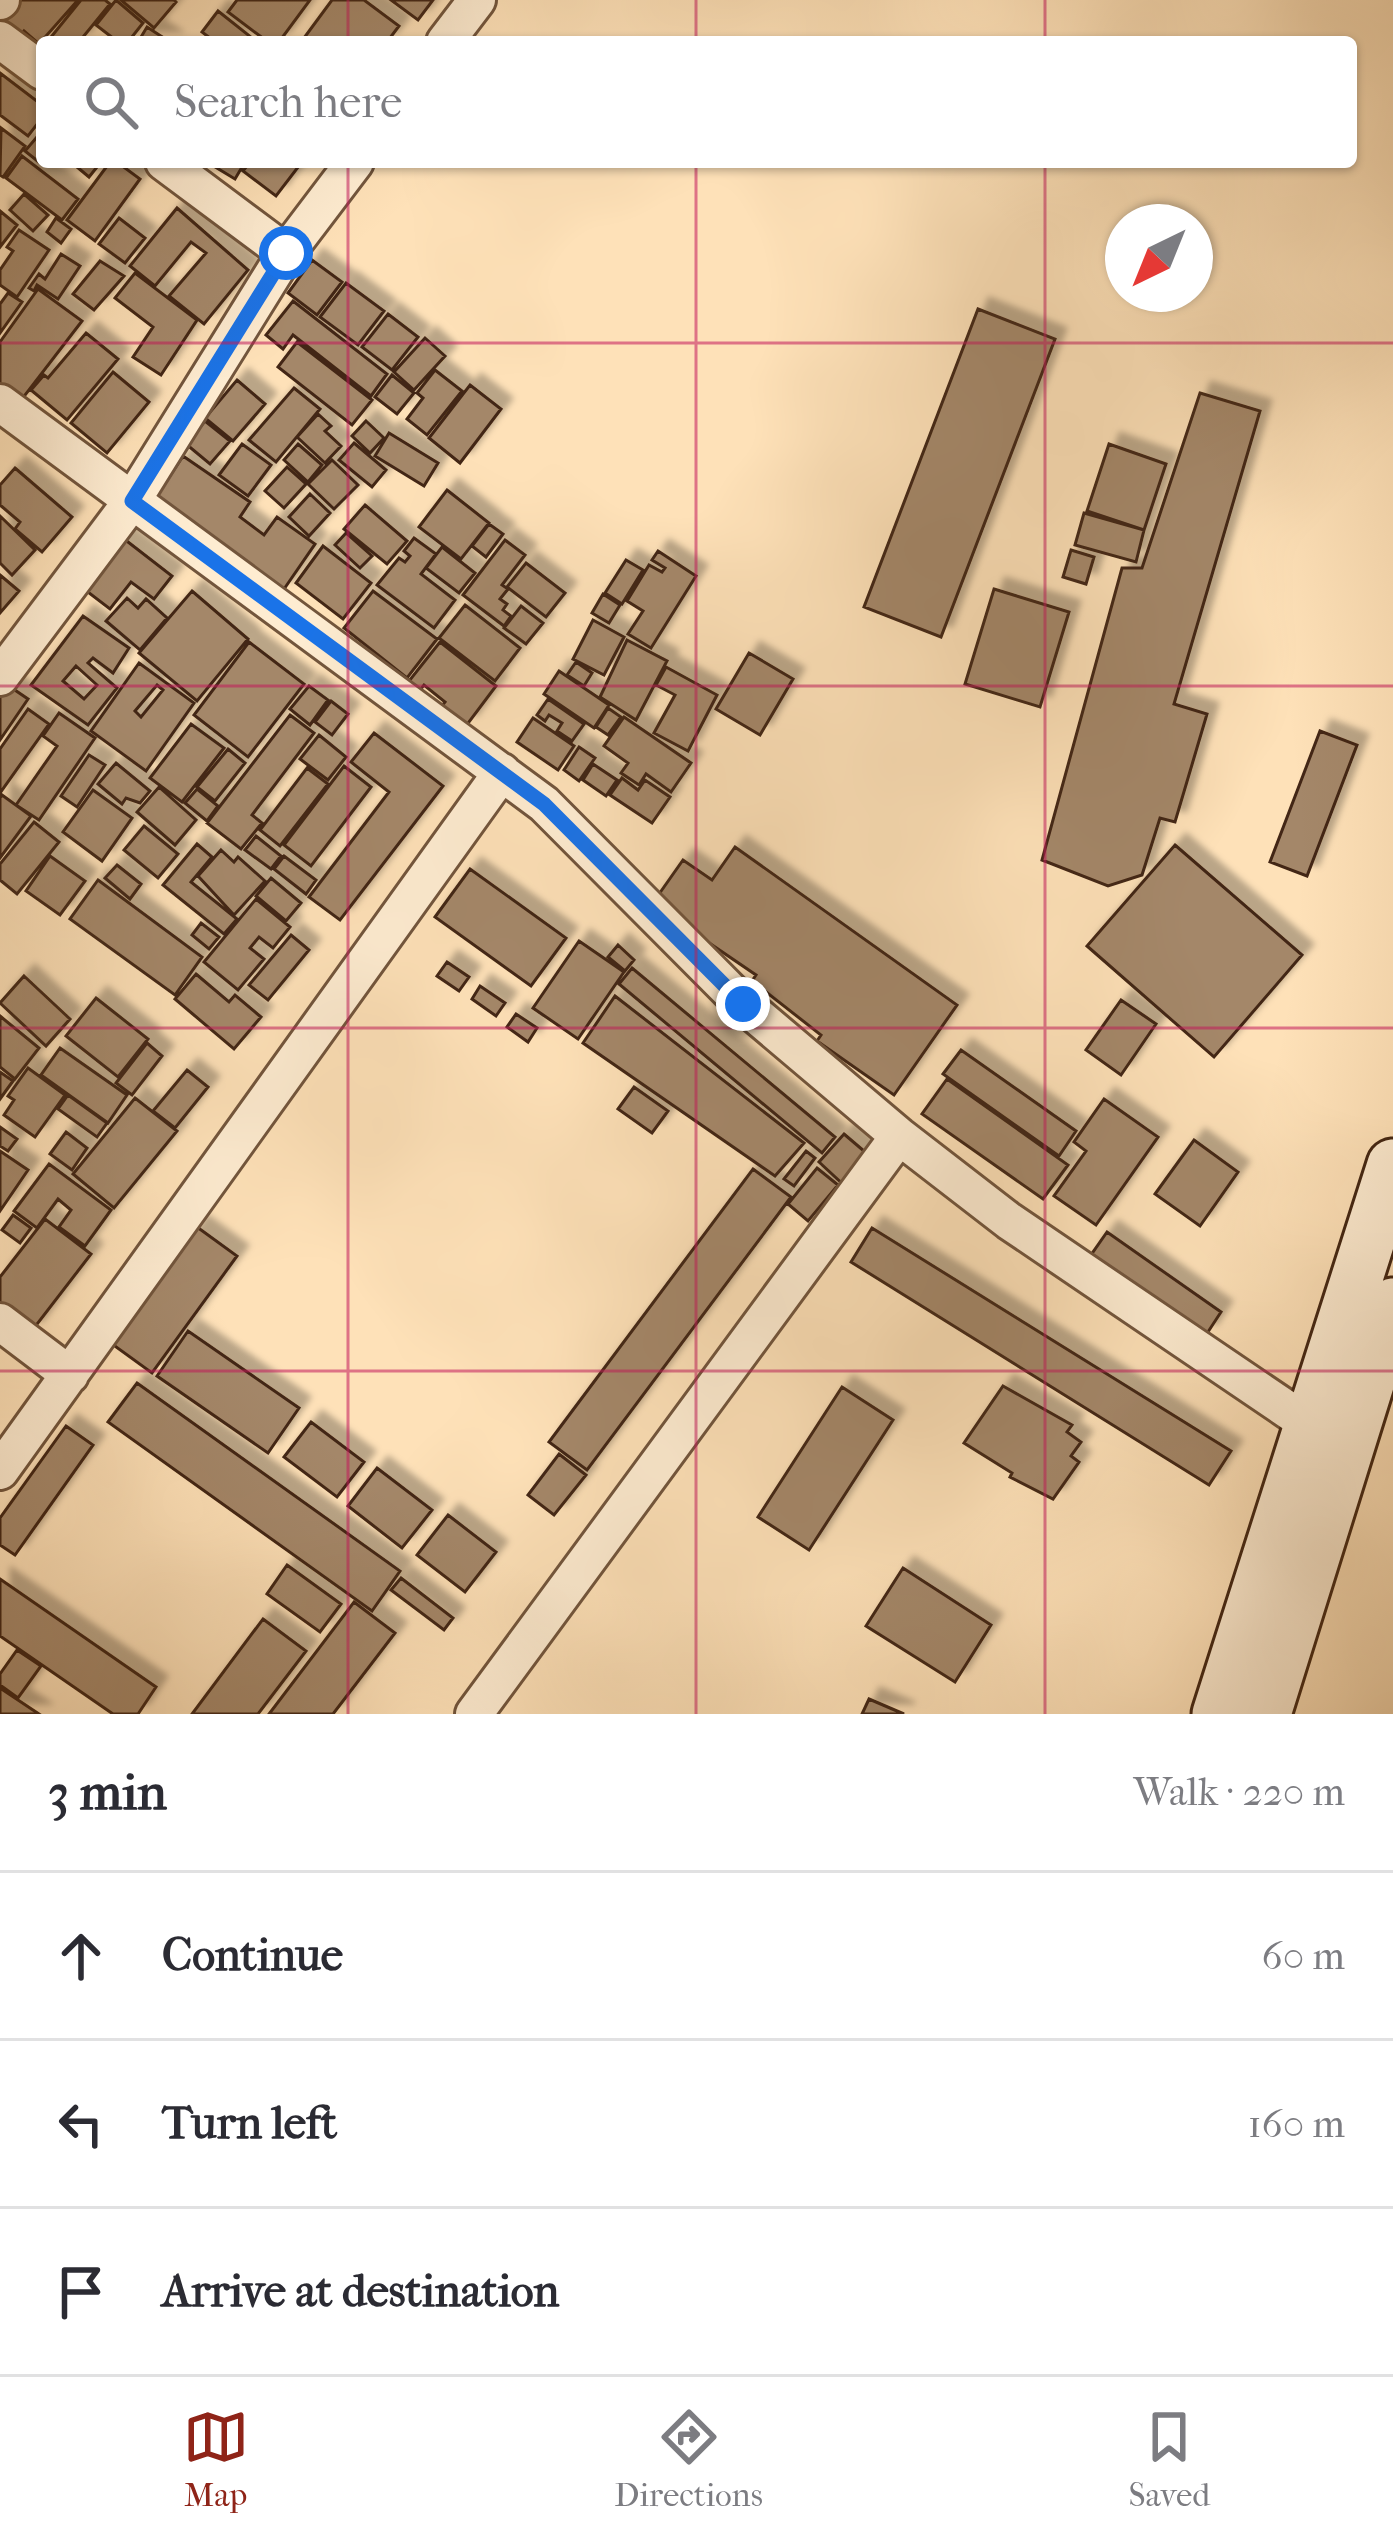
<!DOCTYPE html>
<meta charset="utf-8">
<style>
:root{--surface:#fff;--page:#f7f7f7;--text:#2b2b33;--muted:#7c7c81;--line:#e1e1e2;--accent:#8f2418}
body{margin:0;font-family:"IM FELL French Canon",serif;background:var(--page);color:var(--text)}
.compass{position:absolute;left:1105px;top:204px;width:108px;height:108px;border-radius:50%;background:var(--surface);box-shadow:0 3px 9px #0004;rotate:223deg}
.stop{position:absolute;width:36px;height:36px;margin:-27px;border:9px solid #1a73e8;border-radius:50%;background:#fff}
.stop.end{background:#1a73e8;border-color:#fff;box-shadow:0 3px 12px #0008}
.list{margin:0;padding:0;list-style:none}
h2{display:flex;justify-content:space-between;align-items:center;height:156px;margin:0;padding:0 48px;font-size:51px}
h2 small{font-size:39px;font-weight:400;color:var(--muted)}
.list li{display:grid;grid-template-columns:78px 1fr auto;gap:36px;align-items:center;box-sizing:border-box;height:168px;padding:0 48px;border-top:3px solid var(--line)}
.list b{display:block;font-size:45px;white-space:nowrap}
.list em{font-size:39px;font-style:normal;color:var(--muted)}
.icon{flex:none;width:66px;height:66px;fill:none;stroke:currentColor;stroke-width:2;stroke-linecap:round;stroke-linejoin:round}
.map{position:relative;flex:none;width:1393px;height:1714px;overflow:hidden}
.search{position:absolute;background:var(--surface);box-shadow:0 3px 9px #0004;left:36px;right:36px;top:36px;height:132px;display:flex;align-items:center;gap:30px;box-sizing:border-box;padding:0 42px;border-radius:12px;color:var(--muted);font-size:45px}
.sheet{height:660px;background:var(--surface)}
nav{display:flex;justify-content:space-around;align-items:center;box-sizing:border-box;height:168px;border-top:3px solid var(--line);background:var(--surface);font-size:33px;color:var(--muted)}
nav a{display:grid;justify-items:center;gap:6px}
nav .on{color:var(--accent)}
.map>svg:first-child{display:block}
</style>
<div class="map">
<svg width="1393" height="1714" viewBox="0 0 1393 1714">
<defs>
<filter id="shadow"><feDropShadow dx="11" dy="-11" stdDeviation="3" flood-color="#0004"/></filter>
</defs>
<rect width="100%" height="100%" fill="#fee1b8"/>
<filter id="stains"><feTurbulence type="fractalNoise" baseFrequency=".00167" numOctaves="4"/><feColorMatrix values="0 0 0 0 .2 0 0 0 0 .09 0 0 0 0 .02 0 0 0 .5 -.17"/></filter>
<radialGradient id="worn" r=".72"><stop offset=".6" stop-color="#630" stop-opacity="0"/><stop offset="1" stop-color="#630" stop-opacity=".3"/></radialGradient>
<path fill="#a48769" stroke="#432613" stroke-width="3" fill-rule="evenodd" filter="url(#shadow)" d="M21,0H78L39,44L24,31L18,39L0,24Z
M81,0H105L110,4L79,42H47Z
M116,0L143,23L128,42H118L96,25Z
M121,0H174L176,2L154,28Z
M237,0H310L279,42H268L228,12Z
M332,0H364L399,26L387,42H301Z
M391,0H433L418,20Z
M218,11L257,42H215L202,32Z
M147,27L170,42H138Z
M0,73L42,105V118L28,136L0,115Z
M1,128L25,146L3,177L0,175Z
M42,131V160L40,163L25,151Z
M22,156L78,199L62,220L6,178Z
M71,162H101L89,177Z
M110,162H117L140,179L95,241L67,220Z
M207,162H245L235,179Z
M250,162H302L276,196L243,171Z
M24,194L48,215L33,231L10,210Z
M177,208L248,270L204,324L169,296L206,253L191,242L155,286L130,266Z
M0,211L17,225L0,247Z
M56,218L71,229L61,243L47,232Z
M119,218L145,238L125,263L99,244Z
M19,230L49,250L17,297L0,285V270L13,251L7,247Z
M61,254L80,266L58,299L37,285L34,291L29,288L39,274L45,279Z
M312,260L342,282L317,315L288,293Z
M100,261L124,276L94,310L73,294Z
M135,273L197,320L161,375L133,357L153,327L115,298Z
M346,283L384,311L358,345L320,317Z
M38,289L82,321L19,403L0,388V342Z
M8,293L22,302L0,333V304Z
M293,301L387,374L371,396L293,335L283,349L266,335Z
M978,309L1055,339L941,637L864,607Z
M388,314L418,337L392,370L362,347Z
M86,333L118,359L67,420L31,390L44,375L48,378Z
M425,338L445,356L414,390L394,372Z
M297,342L372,400L352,425L278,367Z
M435,370L462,391L427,435L407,419L423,398L417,393Z
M113,372L149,402L107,453L71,423Z
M392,375L414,393L397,414L375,397Z
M237,380L265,404L233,441L205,418Z
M470,385L501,409L460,463L429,438Z
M294,388L320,409L276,462L249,440Z
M1200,393L1260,411L1174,704L1207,714L1175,822L1160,818L1142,875L1108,886L1042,860L1122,568H1142Z
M318,414L331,426L325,431L341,446L325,463L297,437Z
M205,421L230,441L210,464L186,444Z
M366,421L384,438L370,453L352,436Z
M389,433L438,463L424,486L375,456Z
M354,443L386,470L372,487L339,460Z
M242,444L271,465L248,496L219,475Z
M298,444L322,465L308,482L284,460Z
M1109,444L1166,464L1144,530L1087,511Z
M183,456L250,502L240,517L264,535L277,517L315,544L282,592L152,503Z
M332,460L358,485L334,509L308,484Z
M287,467L306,484L284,508L265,491Z
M15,468L72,517L42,552L15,529L20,522L0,505V485Z
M447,490L489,523L461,559L419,527Z
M310,494L330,513L309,536L289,517Z
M365,505L407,541L387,564L344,529Z
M1084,513L1144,530L1136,562L1075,545Z
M0,516L35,550L12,575L0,563Z
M489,524L503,534L486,557L472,546Z
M346,533L372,556L360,568L335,545Z
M119,535L172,576L154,599L131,582L110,609L80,586Z
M414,538L436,554L421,574L455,600L434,628L377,585L399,558L405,562L410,556L404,551Z
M505,540L525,555L502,585L508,589L500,599L507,604L503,610L511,616L504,626L463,595Z
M323,546L371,583L343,619L296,583Z
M442,547L475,573L459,593L426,568Z
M1071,550L1094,557L1086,584L1063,577Z
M658,551L696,576L651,648L628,634L643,611L627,601L649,565L662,572L665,568L652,560Z
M626,560L643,570L622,604L605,593Z
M526,563L565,593L546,617L507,587Z
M0,575L19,591L0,613Z
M994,589L1069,612L1040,707L965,684Z
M192,591L248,639L197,701L139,653Z
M373,591L437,639L407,678L344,628Z
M603,594L620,605L609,623L592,613Z
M127,598L138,608L146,599L167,618L140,650L106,621Z
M465,605L520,648L495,681L439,638Z
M521,606L543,623L526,644L504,628Z
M83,616L129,648L113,673L93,658L88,663L117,688L88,725L31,685ZM76,666L97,685L84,699L63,681Z
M593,620L624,637L604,675L573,659Z
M627,640L667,661L636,720L600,697Z
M249,642L304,684L248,757L194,715Z
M440,642L496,686L466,726L441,707L445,702L424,685L420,690L409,681Z
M749,653L793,679L760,735L716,709Z
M576,662L592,673L584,686L567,675Z
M139,663L194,703L146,771L91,731ZM157,685L163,690L141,717L135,711Z
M666,667L717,695L688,751L654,733L675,695L656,685Z
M559,671L609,705L594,728L544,694Z
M6,684L28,699L0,740V693Z
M309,686L328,700L310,725L290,709Z
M548,699L584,724L572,741L557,731L562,723L549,715L545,721L537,715Z
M331,701L348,714L332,735L315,722Z
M608,708L621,717L608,735L596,727Z
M28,709L49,724L0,793V749Z
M59,713L95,738L39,820L16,805L57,746L43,736Z
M290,715L314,733L252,815L262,823L241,849L207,823Z
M624,717L691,763L671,792L646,774L639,785L621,773L628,763L604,746Z
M533,718L574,746L558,770L517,742Z
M191,724L224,748L182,802L150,778Z
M1320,731L1357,745L1307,876L1270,862Z
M374,733L443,786L340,920L309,897L389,792L351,762Z
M319,735L346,757L328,780L300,759Z
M579,747L595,758L579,781L564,770Z
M228,749L245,763L215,801L197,787Z
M89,755L105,765L77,807L61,796Z
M116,763L150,791L140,803L126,798L122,804L98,784Z
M593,764L617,780L606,796L583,780Z
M344,766L371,787L311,866L284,845Z
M307,768L328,784L280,846L260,830Z
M622,778L638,790L645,780L670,797L652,823L610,795Z
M159,787L196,820L175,845L137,812Z
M197,789L218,806L207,821L185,803Z
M93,790L132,818L102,861L63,832Z
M2,795L31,816L0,858V798Z
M34,822L59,842L17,894L0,880V864Z
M144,826L178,854L158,878L124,850Z
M256,836L281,856L271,869L245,850Z
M197,844L212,857L191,882L237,919L224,934L163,885Z
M1175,845L1302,955L1214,1057L1087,946Z
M735,847L957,1005L894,1095L817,1041L821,1035L752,981L756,975L652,904L683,860L712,880Z
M221,850L234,862L238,857L265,881L234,915L198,876Z
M50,856L85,881L60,915L26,891Z
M284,856L316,880L306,894L274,869Z
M117,865L141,884L130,899L105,878Z
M470,869L566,938L531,986L435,917Z
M271,878L301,903L286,921L256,896Z
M98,880L202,957L175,995L70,919Z
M256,899L290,927L273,948L259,937L250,948L264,959L238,990L204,962Z
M201,923L219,937L209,949L192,935Z
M291,935L309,950L268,1000L249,985Z
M579,941L624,972L578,1039L533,1008Z
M618,945L634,960L625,971L608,957Z
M447,962L469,977L459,991L437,976Z
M632,968L835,1137L822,1153L619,984Z
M196,974L229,1002L235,995L261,1017L234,1049L175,999Z
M24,976L70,1019L46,1046L0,1003Z
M480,986L505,1003L496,1016L472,999Z
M615,996L804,1143L775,1176L583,1043Z
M96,998L148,1039L118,1077L66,1036Z
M1121,1000L1156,1024L1121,1075L1086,1050Z
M516,1014L537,1028L528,1042L507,1027Z
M0,1016L39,1048L15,1079L0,1067Z
M147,1043L162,1056L132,1095L116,1083Z
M60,1048L127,1095L108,1123L41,1075Z
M961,1050L1076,1131L1059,1156L943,1074Z
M28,1068L65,1095L35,1137L4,1115L14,1100L8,1096Z
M187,1070L208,1087L175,1128L153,1111Z
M0,1072L13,1081L0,1099Z
M947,1079L1068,1165L1043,1199L922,1114Z
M634,1087L668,1111L652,1133L618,1109Z
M68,1095L107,1123L97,1137L58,1109Z
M135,1098L177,1131L114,1208L73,1174Z
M1104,1099L1158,1137L1096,1225L1054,1196L1086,1151L1074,1142Z
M0,1127L17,1139L8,1151L0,1146Z
M66,1132L87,1148L72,1170L50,1154Z
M844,1134L871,1157L846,1187L819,1162Z
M1194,1140L1238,1172L1200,1226L1155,1194Z
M0,1151L28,1170L0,1211Z
M806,1151L815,1158L794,1186L784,1179Z
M49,1164L111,1210L85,1246L59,1227L71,1210L58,1199L37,1228L14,1211Z
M817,1168L838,1185L808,1221L788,1204Z
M753,1169L791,1197L587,1470L549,1442Z
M13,1215L31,1228L20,1243L2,1230Z
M45,1219L91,1254L31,1332L0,1309V1277Z
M197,1227L237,1256L152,1373L112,1344Z
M872,1228L1231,1451L1209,1485L851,1262Z
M1107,1232L1221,1312L1206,1335L1091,1255Z
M188,1331L299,1408L268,1453L157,1376Z
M137,1383L400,1571L372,1611L108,1422Z
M1003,1386L1072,1425L1067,1432L1081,1442L1071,1456L1079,1462L1053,1499L1010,1477L1012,1473L964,1443Z
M842,1387L893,1420L809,1550L758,1517Z
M311,1422L364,1462L337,1497L284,1457Z
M66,1426L93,1445L15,1555L0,1545V1518Z
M559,1454L586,1475L554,1515L528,1495Z
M377,1468L432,1510L402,1548L348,1506Z
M448,1515L496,1552L465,1592L417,1555Z
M287,1565L341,1604L320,1632L267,1594Z
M903,1568L991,1625L955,1682L866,1626Z
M401,1578L453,1618L444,1630L391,1590Z
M0,1579L156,1687L138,1714H113L0,1636Z
M354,1602L395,1633L333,1714H269Z
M263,1619L306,1651L258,1714H192Z
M17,1650L41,1666L18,1698L0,1685V1674Z
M0,1688L39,1714H0Z
M869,1699L904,1714H862Z"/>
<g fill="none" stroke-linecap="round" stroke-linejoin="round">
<g stroke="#72553c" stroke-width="42">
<path id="street" d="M0,1L1,0
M0,40L42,71
M445,42L477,0
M164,162L286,253
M0,403L544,804L743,1004L899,1136L1009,1221L1310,1425
M0,677L132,501L286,253L355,162
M0,1322L70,1375
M0,1471L502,772
M474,1714L899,1136"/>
</g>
<g stroke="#432613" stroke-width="57">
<path id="secondary" d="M1218,1714L1393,1165
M1265,1714L1393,1304"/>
</g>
<use href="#street" stroke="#feecd1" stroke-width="36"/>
<use href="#secondary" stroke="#feecd1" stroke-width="51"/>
</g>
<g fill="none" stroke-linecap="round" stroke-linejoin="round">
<path stroke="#1a73e8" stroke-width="15" d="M286,253L132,501L544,804L743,1004"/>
</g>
<path fill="none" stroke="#c2185b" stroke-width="3" stroke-opacity="0.55" d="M348,0V42M696,0V42M1045,0V42M348,162V1714M696,162V1714M1045,162V1714M0,343H1393M0,686H1393M0,1028H1393M0,1371H1393"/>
<rect width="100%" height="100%" filter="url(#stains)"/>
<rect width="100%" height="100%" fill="url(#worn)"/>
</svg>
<svg class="compass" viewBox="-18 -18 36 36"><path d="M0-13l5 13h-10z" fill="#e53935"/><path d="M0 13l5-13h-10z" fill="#7c7c81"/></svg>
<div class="stop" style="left:286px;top:253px"></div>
<div class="stop end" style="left:743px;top:1004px"></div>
<div class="search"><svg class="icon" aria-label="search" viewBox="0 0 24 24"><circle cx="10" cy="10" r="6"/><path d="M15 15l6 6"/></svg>Search here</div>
</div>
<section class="sheet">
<h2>3 min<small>Walk · 220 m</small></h2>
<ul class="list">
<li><svg class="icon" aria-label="ahead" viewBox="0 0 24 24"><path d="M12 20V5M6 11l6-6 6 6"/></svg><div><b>Continue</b></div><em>60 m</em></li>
<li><svg class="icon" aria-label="left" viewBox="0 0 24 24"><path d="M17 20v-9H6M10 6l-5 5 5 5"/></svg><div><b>Turn left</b></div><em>160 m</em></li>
<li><svg class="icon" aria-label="arrive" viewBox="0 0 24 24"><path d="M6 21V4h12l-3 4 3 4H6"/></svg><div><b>Arrive at destination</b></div></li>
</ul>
</section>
<nav>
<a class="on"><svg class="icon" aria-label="map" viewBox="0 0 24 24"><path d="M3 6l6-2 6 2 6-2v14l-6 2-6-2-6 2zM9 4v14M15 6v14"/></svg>Map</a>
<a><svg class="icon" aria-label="directions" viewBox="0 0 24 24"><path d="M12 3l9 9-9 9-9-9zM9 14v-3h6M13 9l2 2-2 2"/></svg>Directions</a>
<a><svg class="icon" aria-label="saved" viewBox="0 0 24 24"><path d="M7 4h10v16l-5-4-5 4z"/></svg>Saved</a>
</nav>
